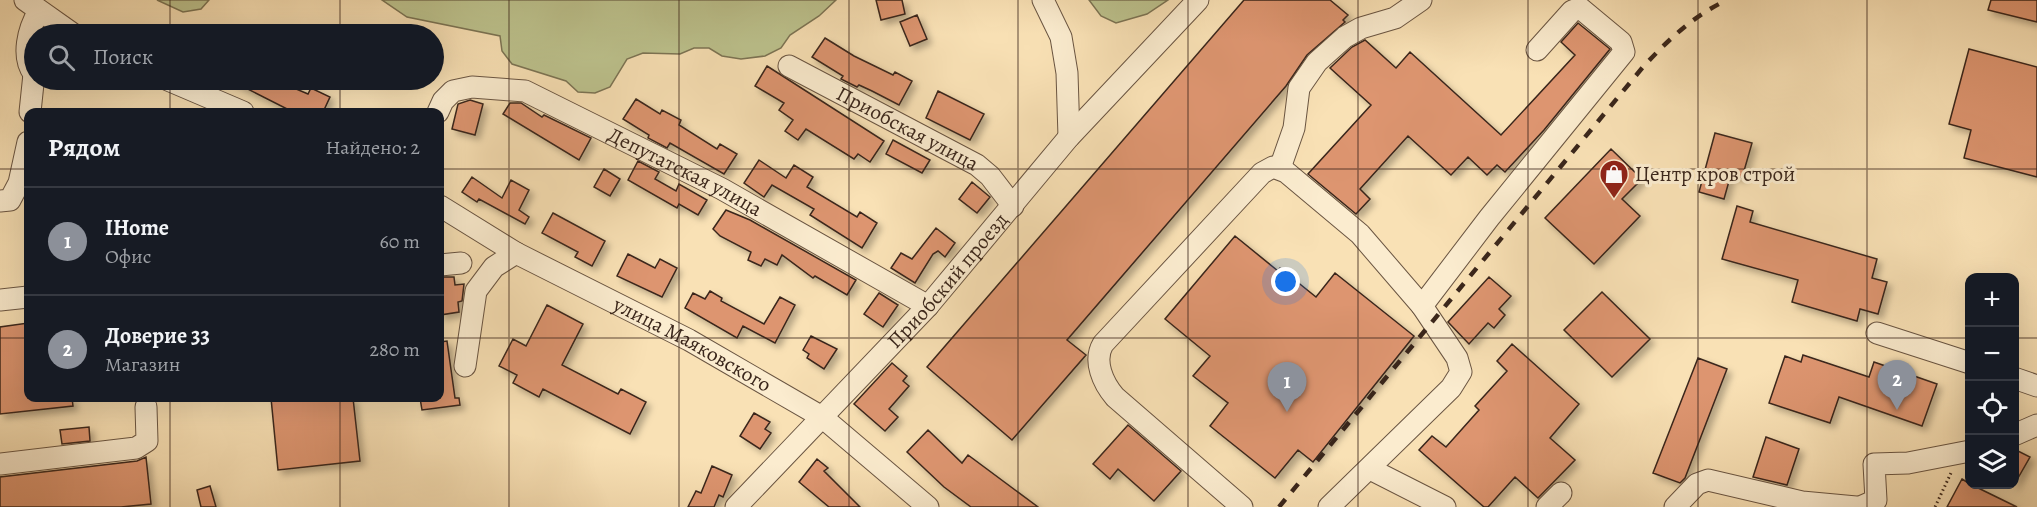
<!DOCTYPE html>
<html lang="ru">
<meta charset="utf-8">
<style>
:root{--surface:#171b24;--page:#20242c;--text:#f1f3f6;--muted:#9ea1a6;--line:#363941;--accent:#8c9099}
body{margin:0;font-family:Alegreya,serif;background:var(--page);color:var(--text)}
.controls{position:absolute;right:18px;bottom:18px;display:grid;overflow:hidden;border-radius:12px;box-shadow:0 6px 24px #0002}
.controls button{width:54px;height:54px;display:grid;place-items:center;padding:0;border:0;border-bottom:2px solid var(--line);background:var(--surface);color:var(--text);font:30px sans-serif}
.you{position:absolute;left:1286px;top:282px;width:21px;height:21px;margin:-15px;border:4px solid #fff;border-radius:50%;background:#1a73e8;box-shadow:0 0 0 9px #1a73e833}
.badge{display:grid;place-items:center;width:39px;height:39px;border-radius:50%;background:var(--accent);color:#fff;font-size:20px;font-weight:700}
.pin{position:absolute;translate:-50% -50px;filter:drop-shadow(0 2px 3px #0008)}
.pin::after{content:'';position:absolute;top:32px;width:21px;height:18px;background:inherit;clip-path:polygon(0 0,100% 0,50% 100%)}
.list{margin:0;padding:0;list-style:none}
h2{display:flex;justify-content:space-between;align-items:center;height:78px;margin:0;padding:0 24px;font-size:26px}
h2 small{font-size:20px;font-weight:400;color:var(--muted)}
.list li{display:grid;grid-template-columns:39px 1fr auto;gap:18px;align-items:center;box-sizing:border-box;height:108px;padding:0 24px;border-top:2px solid var(--line)}
.list b{display:block;font-size:22px;white-space:nowrap}
.list p{margin:0;font-size:20px;white-space:nowrap;color:var(--muted)}
.list em{font-size:20px;font-style:normal;color:var(--muted)}
.icon{flex:none;width:33px;height:33px;fill:none;stroke:currentColor;stroke-width:2;stroke-linecap:round;stroke-linejoin:round}
.map{position:relative;flex:none;width:2037px;height:507px;overflow:hidden}
.search{position:absolute;background:var(--surface);box-shadow:0 6px 24px #0002;left:24px;top:24px;width:420px;height:66px;display:flex;align-items:center;gap:15px;box-sizing:border-box;padding:0 21px;border-radius:33px;color:var(--muted);font-size:22px}
.panel{position:absolute;background:var(--surface);box-shadow:0 6px 24px #0002;left:24px;top:108px;width:420px;height:294px;border-radius:12px}
.map>svg:first-child{display:block}
</style>
<div class="map">
<svg width="2037" height="507" viewBox="0 0 2037 507">
<defs>
<filter id="shadow"><feDropShadow dx="4.5" dy="4.5" stdDeviation="3" flood-color="#0004"/></filter>
</defs>
<rect width="100%" height="100%" fill="#f9e1b5"/>
<filter id="stains"><feTurbulence type="fractalNoise" baseFrequency=".00333" numOctaves="4"/><feColorMatrix values="0 0 0 0 .2 0 0 0 0 .09 0 0 0 0 .02 0 0 0 .5 -.17"/></filter>
<radialGradient id="worn" r=".72"><stop offset=".6" stop-color="#630" stop-opacity="0"/><stop offset="1" stop-color="#630" stop-opacity=".3"/></radialGradient>
<path fill="#bdc38e" stroke="#7c7454" stroke-width="1.5" d="M157,0H209L201,9L183,12Z
M382,0H836L819,16L790,35L781,48L765,56L741,59L722,56L709,48H694L680,54L643,53L627,59L610,87L595,93L578,92L566,81L512,64L502,51L500,36L407,17Z
M1089,0H1168L1147,14L1116,23L1101,16Z"/>
<path fill="#dd956f" stroke="#3a261b" stroke-width="1.5" filter="url(#shadow)" d="M876,0H902L905,14L881,20Z
M1244,0H1330L1348,15L1343,20L1345,22L1307,55L1286,86L1067,340L1086,355L1012,440L927,367Z
M1991,0H2037V22L1988,10Z
M917,15L927,39L910,46L900,22Z
M1578,23L1610,49L1544,130L1505,172L1497,165L1487,175L1468,157L1451,175L1408,136L1360,189L1370,199L1356,214L1308,174L1371,105L1330,68L1352,47L1365,40L1396,68L1410,52L1501,135L1575,55L1561,42Z
M825,38L854,56L893,75L895,72L912,81L899,105L872,91L859,85L857,87L841,79L843,76L812,57Z
M1969,49L2037,67V177L1964,158L1971,130L1949,124Z
M767,66L884,141L870,162L858,154L854,159L806,129L798,140L785,131L793,120L779,110L784,103L755,86Z
M230,80H275L308,94L311,88L330,97L323,112H293Z
M938,91L984,114L970,140L926,118Z
M636,99L660,114L662,110L681,120L679,125L717,149L720,144L737,154L724,174L670,143L667,148L648,138L649,135L623,119Z
M470,100L483,104L475,135L452,129L458,104Z
M510,103H521L542,117L544,115L591,138L579,160L503,114Z
M1715,133L1752,143L1742,178L1731,174L1724,199L1699,192Z
M893,140L930,160L922,173L886,154Z
M1611,149L1642,179L1622,199L1640,216L1594,264L1545,218Z
M759,160L786,178L794,165L813,177L807,187L857,217L860,212L877,223L862,248L810,215L814,209L772,185L764,197L744,183Z
M638,161L659,172L655,179L676,191L679,184L707,200L698,215L679,204L677,208L628,180Z
M604,169L620,179L610,196L594,187Z
M472,177L502,198L511,180L529,190L519,210L529,217L525,224L479,199L477,202L462,192Z
M972,182L990,197L977,213L959,199Z
M1737,206L1753,211L1750,222L1877,259L1872,278L1887,282L1878,314L1860,309L1857,321L1792,302L1798,280L1722,259Z
M726,210L750,220L856,280L847,295L815,276L813,278L782,255L777,265L765,259L761,266L748,260L751,252L720,236L713,229Z
M553,213L605,241L592,266L575,257L578,252L542,233Z
M936,228L955,243L945,257L938,251L933,254L915,283L891,268L901,253L912,259Z
M1235,236L1278,271L1280,268L1316,297L1335,273L1414,336L1313,462L1298,450L1275,478L1210,426L1228,403L1193,376L1210,356L1165,319Z
M628,254L655,268L660,259L677,268L662,297L617,276Z
M440,277H454L455,285L464,284L462,301L458,302L459,312L440,315Z
M1489,277L1511,296L1499,309L1505,315L1494,328L1488,323L1469,344L1448,322Z
M710,291L722,298L721,301L764,324L780,297L795,305L775,343L743,326L737,338L685,308L693,293L705,299Z
M1602,292L1650,339L1612,377L1564,330Z
M879,293L898,305L883,327L864,314Z
M547,305L583,324L562,365L618,394L621,389L646,402L630,434L543,389L539,397L513,383L517,375L499,366L513,339L526,346Z
M28,323V398H72L73,406L0,414V327Z
M811,336L837,349L824,369L807,358L809,354L803,350Z
M447,341L455,398H459L460,405L422,410L420,398H440V342Z
M1512,344L1579,404L1550,438L1575,460L1538,498L1515,477L1488,507H1484L1419,450L1432,436L1446,447L1479,410L1475,406L1507,371L1497,361Z
M1803,355L1869,377L1874,362L1937,384L1922,426L1839,397L1830,423L1769,403L1785,356L1801,362Z
M1698,358L1727,369L1685,478L1680,483L1653,473Z
M892,363L907,376L903,381L909,386L889,409L898,417L885,431L854,404Z
M271,398H353L360,461L278,470Z
M754,413L770,422L765,429L771,433L760,449L740,436Z
M1128,425L1181,471L1154,501L1118,469L1110,479L1093,464Z
M89,427L90,441L62,444L60,430Z
M928,430L962,463L968,455L1038,507H971L944,487L907,452Z
M1766,437L1799,449L1787,485L1753,477Z
M2014,449L2030,457L2014,485Z
M146,457L151,504L121,507H0V477L137,461Z
M817,459L828,468L824,471L860,507H829L799,482Z
M712,466L732,475L723,497L719,495L714,507H688L696,491L701,493Z
M1962,479L1970,484L2017,507H1947Z
M210,486L216,507H201L197,490Z"/>
<g fill="none" stroke-linecap="round" stroke-linejoin="round">
<g stroke="#6a5542" stroke-width="23">
<g id="minor">
<path d="M25,0L73,34"/>
<path d="M1043,0L1061,37L1067,73L1069,137"/>
<path id="s1" d="M789,66L977,165L990,176L1013,206"/>
<path d="M34,74C21,57 28,29 39,11"/>
<path d="M168,80L243,112"/>
<path d="M30,112L34,74"/>
<path id="s2" d="M438,112L443,101L453,91L472,87L525,91L722,189L928,306"/>
<path d="M1280,168L1294,128L1299,88L1317,62L1345,37L1361,28L1395,18L1421,0"/>
<path d="M0,201L10,200L19,183L28,142"/>
<path id="s3" d="M440,206L516,253L689,340L822,417L928,507"/>
<path d="M440,265L461,263"/>
<path d="M0,300L28,297"/>
<path d="M1877,333L1970,363"/>
<path d="M465,366L476,291L494,267L516,253"/>
<path d="M2014,378L2037,386"/>
<path d="M2014,435L2037,425"/>
<path d="M0,464L136,448L147,441L146,407"/>
<path d="M1370,469L1445,507"/>
<path id="s4" d="M736,507L928,306L1069,137L1198,0"/>
<path d="M1242,507L1115,397C1103,383 1093,361 1103,344L1262,173L1273,167L1286,172L1360,234L1422,306L1489,218L1624,52L1621,42L1580,8L1572,11L1537,50"/>
<path d="M1329,507L1451,388L1461,372L1457,358L1422,306"/>
<path d="M1547,507L1561,493"/>
<path d="M1675,507L1697,484L1708,480L1802,502L1856,507"/>
<path d="M1860,507L1876,500L1874,464L1908,463L1970,451"/>
</g>
</g>
<path stroke="#3a261b" stroke-width="3" stroke-dasharray="1.5 3" stroke-linecap="butt" d="M1935,507L1951,473"/>
<use href="#minor" stroke="#fbeccf" stroke-width="21"/>
<path stroke="#3a261b" stroke-width="4.5" stroke-dasharray="10 10" stroke-linecap="butt" d="M1279,507L1643,67C1668,40 1693,16 1727,0"/>
</g>
<path fill="none" stroke="#3a261b" stroke-width="1.5" stroke-opacity="0.55" d="M170,0V34M340,0V34M509,0V507M679,0V507M849,0V507M1018,0V507M1188,0V507M1358,0V507M1528,0V507M1698,0V507M1867,0V507M170,80V112M340,80V112M0,169H28M440,169H2037M0,338H28M440,338H1970M2014,338H2037M170,398V507M340,398V507"/>
<defs>
<g id="shop-pin" transform="scale(1.5)"><path d="M0 17L-7.5 6A9.5 9.5 0 1 1 7.5 6Z" fill="#8f2418" stroke="#fbeccf"/><path d="M-5-2.5h2.3a2.7 3.5 0 0 1 5.4 0H5L5.5 6h-11ZM-1.5-2.5h3a1.5 2.3 0 0 0-3 0Z" fill="#fff"/></g>
</defs>
<g fill-rule="evenodd">
<use href="#shop-pin" x="1614" y="174"/>
</g>
<g text-anchor="middle" dominant-baseline="central" stroke-width="6" stroke-linejoin="round" paint-order="stroke">
<g font-size="21" fill="#3a261b" stroke="#fbeccf">
<text stroke="none"><textPath href="#s1" startOffset="134">Приобская улица</textPath></text>
<text stroke="none"><textPath href="#s2" startOffset="278">Депутатская улица</textPath></text>
<text stroke="none"><textPath href="#s4" startOffset="310">Приобский проезд</textPath></text>
<text stroke="none"><textPath href="#s3" startOffset="288">улица Маяковского</textPath></text>
</g>
<g font-size="21" fill="#3a261b" stroke="#fbeccf" text-anchor="start">
<text x="1635" y="174">Центр кров строй</text>
</g>
</g>
<rect width="100%" height="100%" filter="url(#stains)"/>
<rect width="100%" height="100%" fill="url(#worn)"/>
</svg>
<div class="controls">
<button>+</button>
<button>−</button>
<button><svg class="icon" aria-label="locate" viewBox="0 0 24 24"><circle cx="12" cy="12" r="6"/><path d="M12 2v4M12 18v4M2 12h4M18 12h4"/></svg></button>
<button><svg class="icon" aria-label="layers" viewBox="0 0 24 24"><path d="M12 4l9 5-9 5-9-5zM3 14l9 5 9-5"/></svg></button>
</div>
<div class="you"></div>
<div class="pin badge" style="left:1287px;top:412px">1</div>
<div class="pin badge" style="left:1897px;top:410px">2</div>
<div class="search"><svg class="icon" aria-label="search" viewBox="0 0 24 24"><circle cx="10" cy="10" r="6"/><path d="M15 15l6 6"/></svg>Поиск</div>
<section class="panel">
<h2>Рядом<small>Найдено: 2</small></h2>
<ul class="list">
<li><span class="badge">1</span><div><b>IHome</b><p>Офис</p></div><em>60 m</em></li>
<li><span class="badge">2</span><div><b>Доверие 33</b><p>Магазин</p></div><em>280 m</em></li>
</ul>
</section>
</div>
